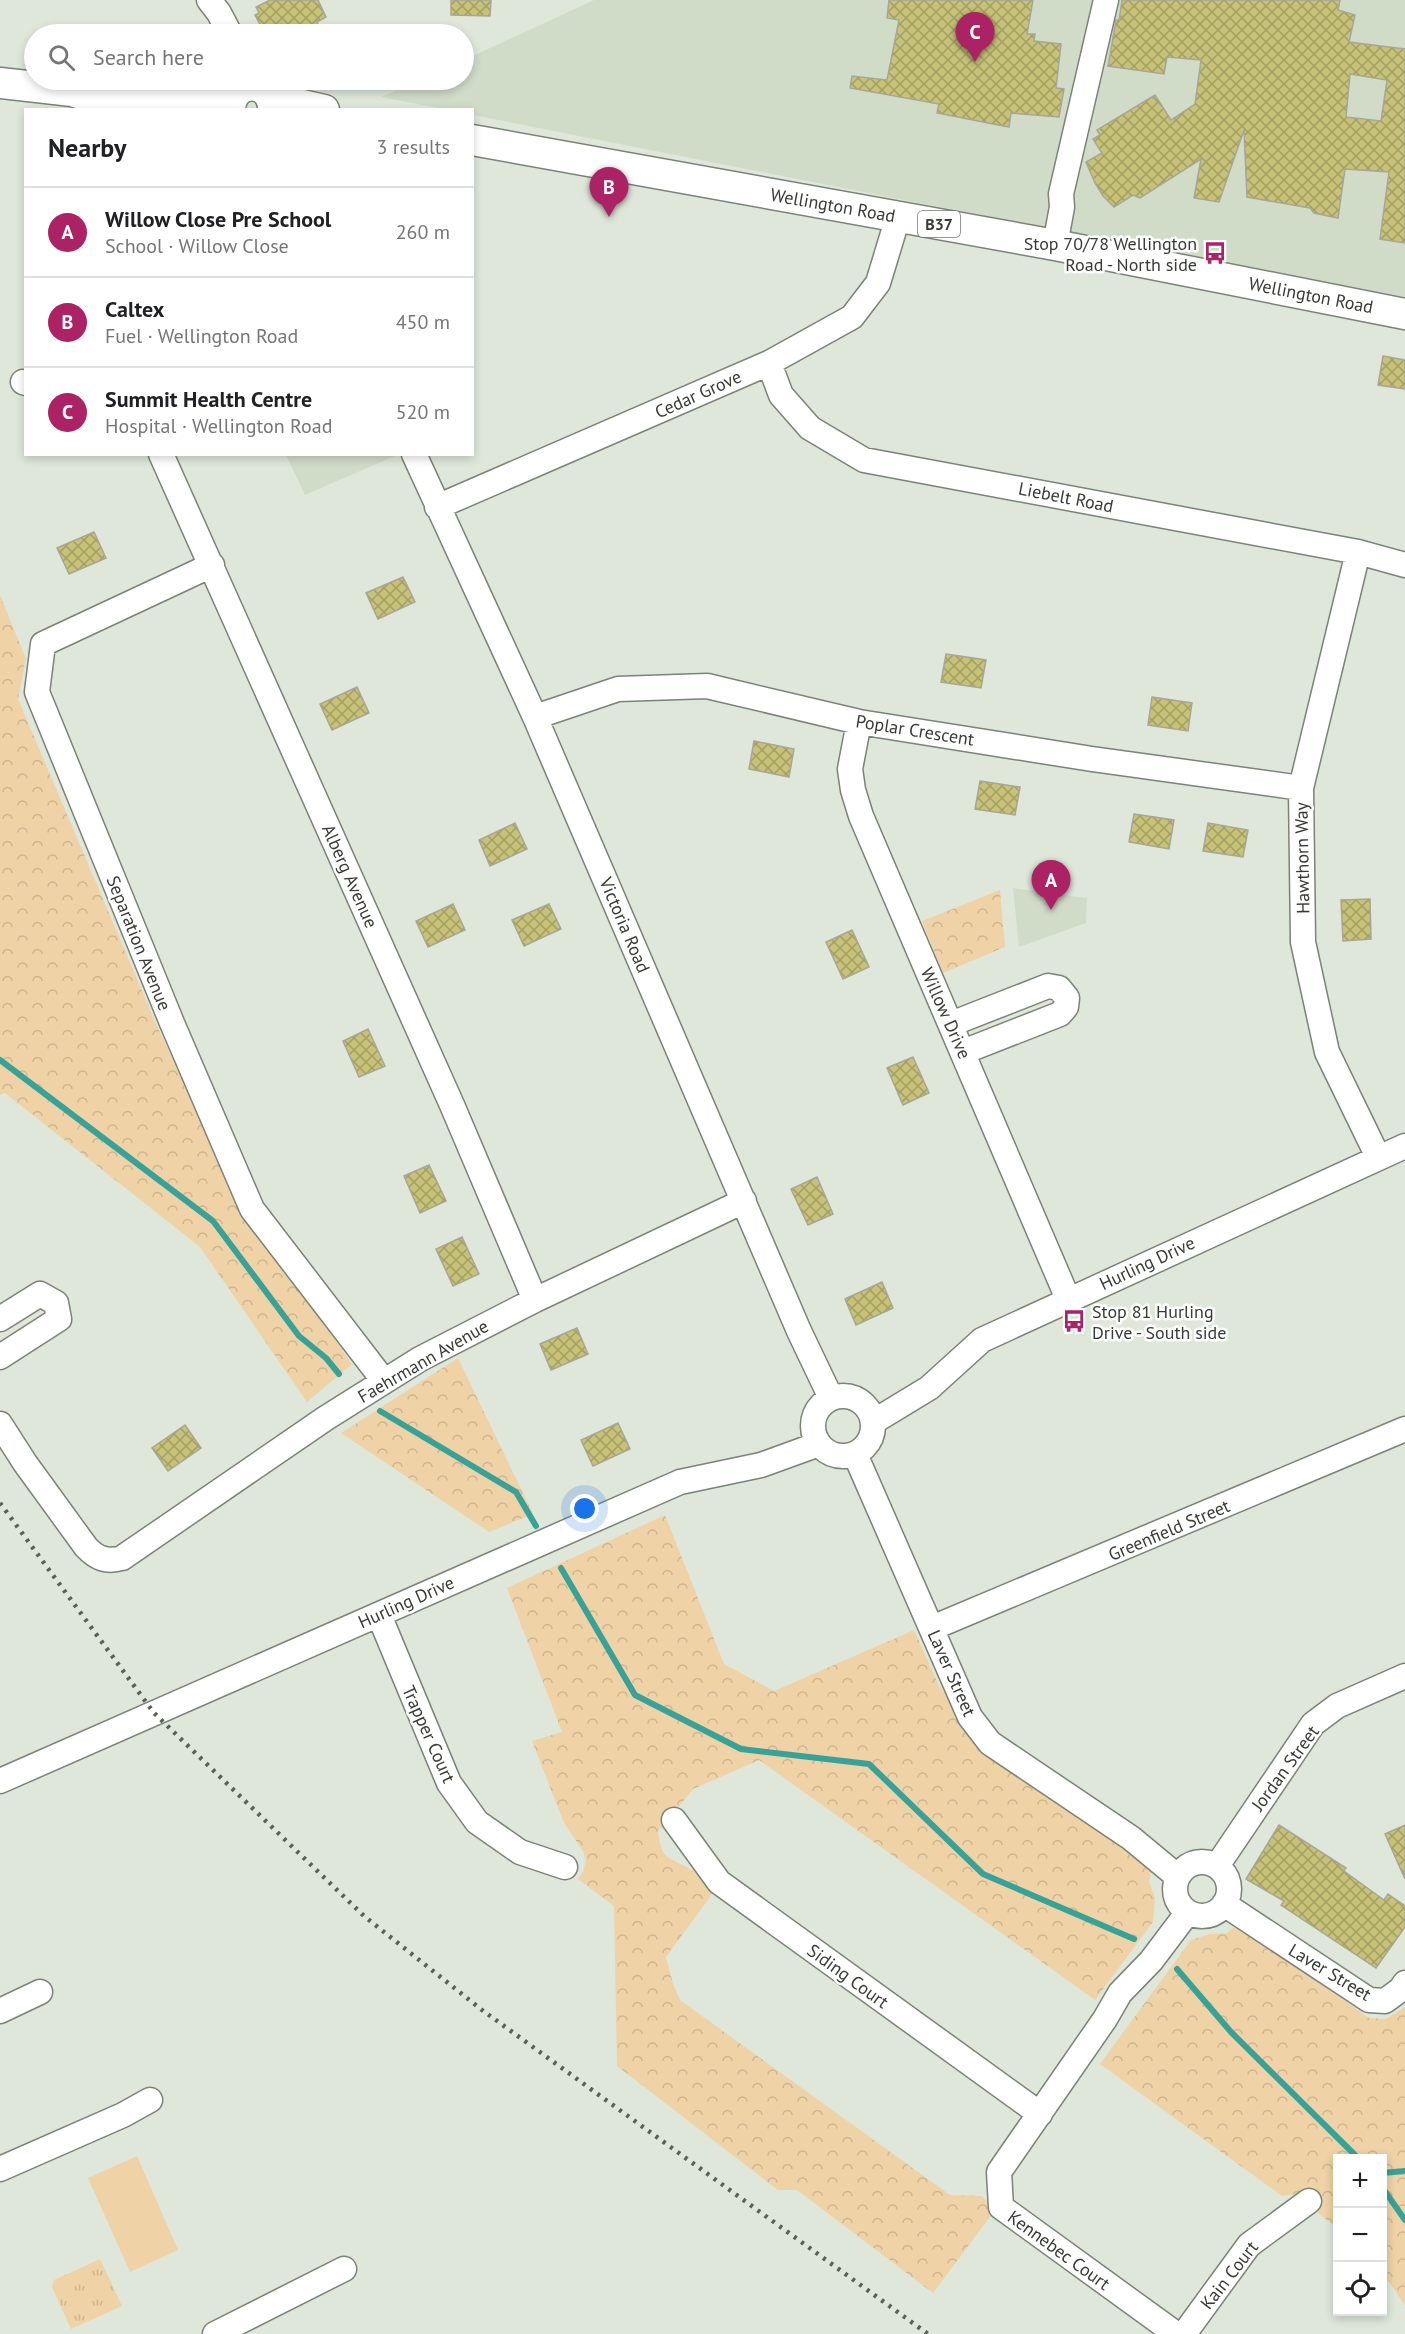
<!DOCTYPE html>
<meta charset="utf-8">
<style>
:root{--surface:#fff;--page:#f2f2f2;--text:#202124;--muted:#757577;--line:#e0e0e0;--accent:#ab2265}
body{margin:0;font-family:"PT Sans",sans-serif;background:var(--page);color:var(--text)}
.controls{position:absolute;right:18px;bottom:18px;display:grid;overflow:hidden;border-radius:0px;box-shadow:0 3px 9px #0003}
.controls button{width:54px;height:54px;display:grid;place-items:center;padding:0;border:0;border-bottom:2px solid var(--line);background:var(--surface);color:var(--text);font:30px sans-serif}
.you{position:absolute;left:585px;top:1509px;width:21px;height:21px;margin:-15px;border:4px solid #fff;border-radius:50%;background:#1a73e8;box-shadow:0 0 0 9px #1a73e833}
.badge{display:grid;place-items:center;width:39px;height:39px;border-radius:50%;background:var(--accent);color:#fff;font-size:20px;font-weight:700}
.pin{position:absolute;translate:-50% -50px;filter:drop-shadow(0 2px 3px #0008)}
.pin::after{content:'';position:absolute;top:32px;width:21px;height:18px;background:inherit;clip-path:polygon(0 0,100% 0,50% 100%)}
.list{margin:0;padding:0;list-style:none}
h2{display:flex;justify-content:space-between;align-items:center;height:78px;margin:0;padding:0 24px;font-size:26px}
h2 small{font-size:20px;font-weight:400;color:var(--muted)}
.list li{display:grid;grid-template-columns:39px 1fr auto;gap:18px;align-items:center;box-sizing:border-box;height:90px;padding:0 24px;border-top:2px solid var(--line)}
.list b{display:block;font-size:22px;white-space:nowrap}
.list p{margin:0;font-size:20px;white-space:nowrap;color:var(--muted)}
.list em{font-size:20px;font-style:normal;color:var(--muted)}
.icon{flex:none;width:33px;height:33px;fill:none;stroke:currentColor;stroke-width:2;stroke-linecap:round;stroke-linejoin:round}
.map{position:relative;flex:none;width:1405px;height:2334px;overflow:hidden}
.search{position:absolute;background:var(--surface);box-shadow:0 3px 9px #0003;left:24px;top:24px;width:450px;height:66px;display:flex;align-items:center;gap:15px;box-sizing:border-box;padding:0 21px;border-radius:33px;color:var(--muted);font-size:22px}
.panel{position:absolute;background:var(--surface);box-shadow:0 3px 9px #0003;left:24px;top:108px;width:450px;height:348px;border-radius:0px}
.map>svg:first-child{display:block}
</style>
<div class="map">
<svg width="1405" height="2334" viewBox="0 0 1405 2334">
<defs>
<pattern id="grass-tufts" width="24" height="20" patternUnits="userSpaceOnUse" patternTransform="scale(1.5)"><rect width="24" height="20" fill="#efd2a6"/><path d="M3 7l-1-3M5 7V3M7 7l1-3M15 17l-1-3M17 17v-4M19 17l1-3" fill="none" stroke="#ceb590"/></pattern>
<pattern id="forest-crowns" width="20" height="18" patternUnits="userSpaceOnUse" patternTransform="scale(1.5)"><rect width="20" height="18" fill="#efd2a6"/><path d="M2 6a3 3 0 1 1 6 0M12 15a3 3 0 1 1 6 0" fill="none" stroke="#ceb590"/></pattern>
<pattern id="building-cross-hatch" width="8" height="8" patternUnits="userSpaceOnUse" patternTransform="scale(1.5)"><rect width="8" height="8" fill="#c7c277"/><path d="M0 0l8 8M0 8l8-8" fill="none" stroke="#a29f62"/></pattern>
</defs>
<rect width="100%" height="100%" fill="#dfe7da"/>
<path fill="#d1dcc8" d="M594,0H1405V299L473,115L472,110L443,109L381,97L420,80H464V60Z
M286,455H397L305,495Z
M1013,888L1087,898L1086,923L1019,947Z"/>
<path fill="url(#grass-tufts)" d="M100,2259L122,2306L71,2329L52,2287L54,2280Z"/>
<path fill="url(#forest-crowns)" d="M0,595L26,659L18,699L157,1026L241,1206L352,1364L307,1402L200,1247L5,1093L0,1095Z
M1000,890L1005,947L943,973L922,921Z
M458,1358L533,1514L489,1532L341,1433Z
M665,1515L724,1664L774,1691L914,1630L940,1688L950,1697L965,1731L980,1750L1152,1868L1149,1882L1155,1898L1153,1922L1095,2000L759,1760L693,1789L658,1832C662,1858 665,1856 687,1867C696,1873 705,1881 715,1887L710,1897L666,1957L673,1984L680,2000L950,2195L982,2196L995,2210L933,2293L797,2190H778L617,2066L614,1906L578,1879L583,1872L586,1861L583,1851L564,1823L532,1741L562,1732L507,1588Z
M1234,1927L1258,1941L1369,2018L1386,2019L1405,2007V2306L1393,2287L1383,2276L1382,2158H1338L1337,2228C1332,2223 1327,2221 1322,2216C1317,2213 1317,2208 1314,2204C1305,2192 1295,2194 1282,2196L1100,2064L1191,1940L1209,1934L1227,1933Z"/>
<path fill="#efd2a6" d="M137,2156L178,2250L130,2272L88,2178Z"/>
<g fill="none" stroke-linecap="round" stroke-linejoin="round">
<path stroke="#38a298" stroke-width="6" d="M0,1060L213,1221L299,1336L326,1358L339,1374
M380,1411L516,1492L536,1526
M561,1568L635,1695L741,1749L869,1764L983,1874L1134,1939
M1177,1969L1231,2032L1358,2158
M1382,2173L1405,2171
M1382,2187L1405,2220"/>
</g>
<path fill="url(#building-cross-hatch)" stroke="#a7a698" stroke-width="1.5" fill-rule="evenodd" d="M270,0H318L326,17L317,22L319,27L304,34H286L281,24L264,32L255,15L259,13L256,7Z
M451,0H491L490,16L451,15Z
M889,0H1033L1027,34H1035L1034,41L1061,44L1056,88L1064,89L1059,117L1011,113L1009,127L937,113L939,104L850,88L852,76L887,80L899,20L887,18Z
M1122,0H1340L1338,10L1355,15L1349,42L1405,49V243L1380,239L1389,172L1345,169L1338,218L1314,213L1310,208L1247,197L1244,130L1219,202L1194,198L1201,159L1140,198L1133,195L1114,207L1103,196L1095,183L1086,162L1102,153L1093,139L1100,135L1097,130L1155,95L1171,120L1195,104L1201,60L1167,57L1164,74L1108,66L1115,26L1116,20H1119ZM1350,74L1387,80L1381,121L1346,117Z
M1383,356L1405,360V389L1378,385Z
M94,532L106,558L69,574L57,548Z
M403,577L415,602L378,619L366,593Z
M946,654L986,660L981,688L941,682Z
M357,687L369,713L332,730L320,704Z
M1152,697L1192,703L1188,731L1148,725Z
M754,741L794,749L789,777L749,769Z
M980,781L1020,787L1015,815L975,809Z
M1134,814L1174,820L1169,849L1129,842Z
M515,823L527,849L490,866L479,840Z
M1208,823L1248,830L1243,857L1203,851Z
M1370,899L1371,939L1343,941L1341,900Z
M453,904L465,930L428,947L416,921Z
M549,904L561,929L524,946L512,920Z
M852,930L869,967L843,979L826,942Z
M368,1029L385,1066L359,1077L343,1041Z
M913,1057L929,1093L903,1105L887,1068Z
M429,1165L446,1201L420,1213L404,1176Z
M817,1177L833,1214L808,1225L791,1189Z
M462,1237L479,1274L453,1286L436,1249Z
M882,1282L893,1308L856,1325L845,1299Z
M577,1328L588,1354L551,1370L540,1344Z
M618,1423L630,1449L593,1466L581,1440Z
M185,1425L201,1448L168,1471L152,1448Z
M1279,1825L1346,1868L1344,1871L1384,1900L1388,1894L1405,1906V1927L1376,1968L1281,1905L1284,1901L1246,1879Z
M1405,1825V1879L1385,1834Z"/>
<g fill="none" stroke-linecap="round" stroke-linejoin="round">
<g stroke="#7b8276" stroke-width="27">
<path id="minor" d="M209,0L219,13L230,34
M1055,245L1062,207L1061,194L1106,0
M769,363L781,395L810,428L864,460L1358,552L1405,565
M23,382L26,383
M161,454L452,1105L535,1300
M414,454L535,717L799,1331L831,1398
M437,507L769,363L852,317L878,283L898,217
M1358,552L1301,788L1303,942L1327,1052L1378,1157
M212,565L43,644L37,692L172,1023L252,1209L384,1381
M535,717L618,689L707,686L859,722L1092,759L1301,788
M859,722L850,769L853,790L861,816L1068,1299
M951,1024L1048,986L1059,988L1067,998L1066,1007L1060,1014L963,1052
M0,1319L40,1294L56,1303L59,1319L0,1357
M813 1426a30 30 0 1 1 60 0a30 30 0 1 1-60 0Z
M873,1422L929,1388L982,1340L1405,1146
M0,1424L25,1463L86,1547C97,1559 107,1562 122,1558L326,1418L420,1359L535,1300L744,1201
M855,1454L970,1717L990,1743L1131,1838L1178,1877
M379,1615L449,1783L477,1822L520,1852L565,1867
M932,1628L1405,1429
M0,1781L680,1482L761,1465L819,1444
M674,1820L719,1882L1040,2114
M1175 1889a27 27 0 1 1 54 0a27 27 0 1 1-54 0Z
M1217,1866L1313,1724L1337,1706L1405,1676
M1224,1904L1369,2000L1385,2001L1401,1989L1405,1983
M0,2011L40,1992
M0,2169L123,2115L150,2100
M215,2334L344,2269
M1176,2334L1001,2207L999,2172L1105,2019L1120,1993L1151,1961L1188,1912
M1184,2334L1249,2245L1309,2201"/>
</g>
<g stroke="#7b8276" stroke-width="33">
<path id="major" d="M0,83L72,91L99,99L188,110
M162,91L233,96
M271,98L324,110
M230,110C231,77 274,78 273,110
M472,140L1055,245L1405,314"/>
</g>
<use href="#minor" stroke="#fff" stroke-width="24"/>
<use href="#major" stroke="#fff" stroke-width="30"/>
<path stroke="#5b5f58" stroke-width="4.5" stroke-dasharray="3 6" stroke-linecap="butt" d="M0,1503L154,1713L364,1916L482,2010L928,2334"/>
</g>
<defs>
<g id="bus-bare" transform="scale(1.8)"><path d="M-5-6H5V4H4V6H2V4H-2V6H-4V4H-5ZM-3.5-4V0h7V-4ZM-3.5 1.2v1.5H-2V1.2ZM2 1.2v1.5H3.5V1.2Z" fill="#ab2265" stroke="#fff" stroke-width="2.5" paint-order="stroke"/></g>
</defs>
<g fill-rule="evenodd">
<use href="#bus-bare" x="1215" y="253"/>
<use href="#bus-bare" x="1074" y="1321"/>
</g>
<g text-anchor="middle" dominant-baseline="central" stroke-width="5" stroke-linejoin="round" paint-order="stroke">
<rect fill="#fff" stroke="#737572" stroke-width="1.5" x="918" y="211" width="42" height="26" rx="4.5"/>
<g font-size="16" font-weight="bold" fill="#373a35">
<text x="939" y="224">B37</text>
</g>
<g font-size="18" fill="#373a35" stroke="#fff">
<text transform="translate(833 205) rotate(10)">Wellington Road</text>
<text transform="translate(1311 295) rotate(11)">Wellington Road</text>
<text transform="translate(698 394) rotate(-24)">Cedar Grove</text>
<text transform="translate(1066 497) rotate(11)">Liebelt Road</text>
<text transform="translate(915 730) rotate(9)">Poplar Crescent</text>
<text transform="translate(1302 858) rotate(-91)">Hawthorn Way</text>
<text transform="translate(350 876) rotate(66)">Alberg Avenue</text>
<text transform="translate(625 925) rotate(67)">Victoria Road</text>
<text transform="translate(139 943) rotate(68)">Separation Avenue</text>
<text transform="translate(946 1013) rotate(66)">Willow Drive</text>
<text transform="translate(1147 1263) rotate(-25)">Hurling Drive</text>
<text transform="translate(423 1361) rotate(-30)">Faehrmann Avenue</text>
<text transform="translate(1169 1530) rotate(-23)">Greenfield Street</text>
<text transform="translate(406 1602) rotate(-24)">Hurling Drive</text>
<text transform="translate(952 1673) rotate(66)">Laver Street</text>
<text transform="translate(429 1734) rotate(66)">Trapper Court</text>
<text transform="translate(1285 1768) rotate(-54)">Jordan Street</text>
<text transform="translate(1330 1972) rotate(31)">Laver Street</text>
<text transform="translate(848 1976) rotate(36)">Siding Court</text>
<text transform="translate(1059 2250) rotate(36)">Kennebec Court</text>
<text transform="translate(1229 2275) rotate(-52)">Kain Court</text>
</g>
<g font-size="18" fill="#373a35" stroke="#fff" text-anchor="end">
<text x="1197" y="243">Stop 70/78 Wellington<tspan x="1197" dy="21">Road - North side</tspan></text>
<text x="1092" y="1311" text-anchor="start">Stop 81 Hurling<tspan x="1092" dy="21">Drive - South side</tspan></text>
</g>
</g>
</svg>
<div class="controls">
<button>+</button>
<button>−</button>
<button><svg class="icon" aria-label="locate" viewBox="0 0 24 24"><circle cx="12" cy="12" r="6"/><path d="M12 2v4M12 18v4M2 12h4M18 12h4"/></svg></button>
</div>
<div class="you"></div>
<div class="pin badge" style="left:1051px;top:910px">A</div>
<div class="pin badge" style="left:609px;top:217px">B</div>
<div class="pin badge" style="left:975px;top:62px">C</div>
<div class="search"><svg class="icon" aria-label="search" viewBox="0 0 24 24"><circle cx="10" cy="10" r="6"/><path d="M15 15l6 6"/></svg>Search here</div>
<section class="panel">
<h2>Nearby<small>3 results</small></h2>
<ul class="list">
<li><span class="badge">A</span><div><b>Willow Close Pre School</b><p>School · Willow Close</p></div><em>260 m</em></li>
<li><span class="badge">B</span><div><b>Caltex</b><p>Fuel · Wellington Road</p></div><em>450 m</em></li>
<li><span class="badge">C</span><div><b>Summit Health Centre</b><p>Hospital · Wellington Road</p></div><em>520 m</em></li>
</ul>
</section>
</div>
